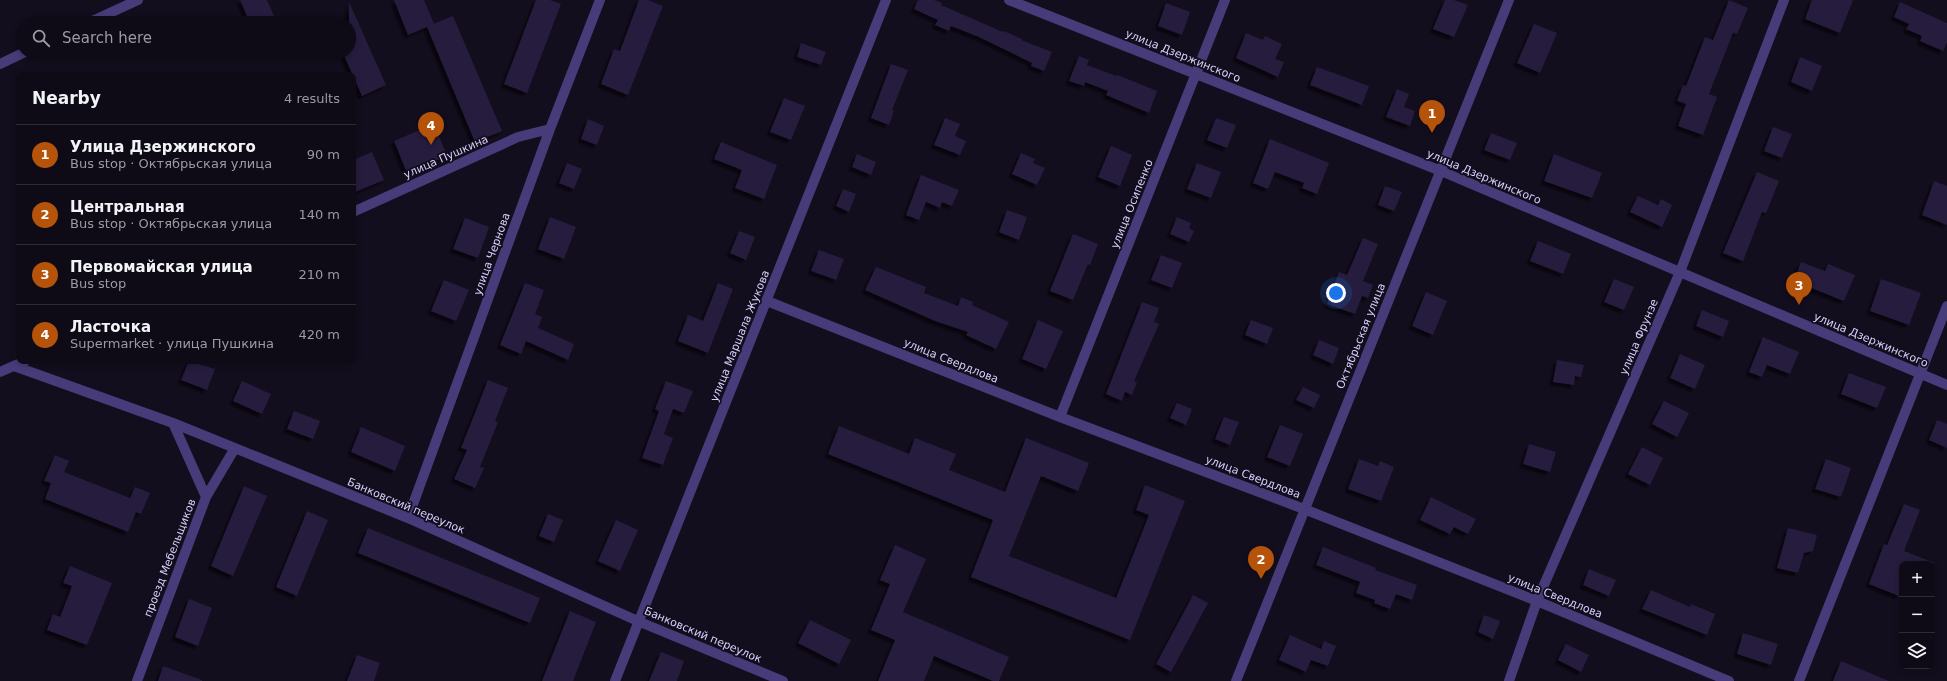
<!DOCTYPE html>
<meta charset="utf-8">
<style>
:root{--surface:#0e0a16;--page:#17131f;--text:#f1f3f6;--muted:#9b9aa1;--line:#2e2b35;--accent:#b45309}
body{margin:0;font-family:"DejaVu Sans",sans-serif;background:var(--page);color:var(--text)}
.controls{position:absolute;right:12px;bottom:12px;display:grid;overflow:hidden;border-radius:8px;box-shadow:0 2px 6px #0003}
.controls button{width:36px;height:36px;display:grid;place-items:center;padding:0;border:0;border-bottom:1px solid var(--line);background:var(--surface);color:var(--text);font:20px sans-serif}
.you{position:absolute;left:1336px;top:293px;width:14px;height:14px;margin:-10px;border:3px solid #fff;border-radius:50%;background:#1a73e8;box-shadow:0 0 0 6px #1a73e833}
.badge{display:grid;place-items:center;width:26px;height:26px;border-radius:50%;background:var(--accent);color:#fff;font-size:13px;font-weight:700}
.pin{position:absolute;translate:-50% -33px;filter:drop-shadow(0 1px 2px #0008)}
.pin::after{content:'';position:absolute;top:21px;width:14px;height:12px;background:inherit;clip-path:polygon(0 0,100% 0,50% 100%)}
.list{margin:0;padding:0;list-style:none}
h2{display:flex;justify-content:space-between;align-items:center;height:52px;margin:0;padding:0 16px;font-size:17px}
h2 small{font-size:13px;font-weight:400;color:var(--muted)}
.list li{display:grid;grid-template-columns:26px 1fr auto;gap:12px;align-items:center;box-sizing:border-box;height:60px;padding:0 16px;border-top:1px solid var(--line)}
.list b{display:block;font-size:15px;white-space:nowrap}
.list p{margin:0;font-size:13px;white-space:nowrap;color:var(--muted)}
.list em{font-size:13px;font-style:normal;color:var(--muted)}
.icon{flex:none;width:22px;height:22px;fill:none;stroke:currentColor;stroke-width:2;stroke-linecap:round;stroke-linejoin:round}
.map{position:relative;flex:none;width:1947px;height:681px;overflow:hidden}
.search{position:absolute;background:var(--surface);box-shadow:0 2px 6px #0003;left:16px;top:16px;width:340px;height:44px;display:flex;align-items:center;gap:10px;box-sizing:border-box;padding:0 14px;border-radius:22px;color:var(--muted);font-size:15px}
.panel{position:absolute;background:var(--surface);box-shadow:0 2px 6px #0003;left:16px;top:72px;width:340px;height:292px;border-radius:8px}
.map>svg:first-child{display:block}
</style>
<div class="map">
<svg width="1947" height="681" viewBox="0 0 1947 681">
<defs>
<filter id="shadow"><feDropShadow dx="-3.5" dy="3.5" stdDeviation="1" flood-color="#0009"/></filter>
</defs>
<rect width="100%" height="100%" fill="#130e1e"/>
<path fill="#271b3d" filter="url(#shadow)" d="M240,0H267L277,23H250Z
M394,0H424L434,24L431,25L453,16L502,131L475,142L427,27L408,35Z
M536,0H550L561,4L527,93L504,84Z
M639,0H648L663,6L628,95L601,84L614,49L620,51Z
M918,0H934L942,3L941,5L1003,32L1004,31L1022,39L1021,40L1052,52L1044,71L1031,66L1032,63L979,37L951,26L949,31L935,25L938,20L914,9Z
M1445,0H1454L1468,5L1454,37L1433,29Z
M1729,0L1748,8L1737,34L1733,33L1709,94L1717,97L1703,135L1678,126L1686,104L1677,101L1683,85L1686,86L1705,37L1713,40Z
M1812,0H1853L1840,33L1805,19Z
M349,2L386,85L362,96L343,53H349Z
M1900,2L1947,23V42L1943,51L1920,41L1922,36L1906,29L1909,24L1894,17Z
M1166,3L1190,12L1182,35L1158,26Z
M1534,24L1557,33L1540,73L1517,63Z
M1246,33L1263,40L1265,36L1282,44L1275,59L1284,62L1278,77L1236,58Z
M801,43L826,52L821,65L797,57Z
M1079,56L1089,60L1087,65L1116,76L1117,75L1157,91L1149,113L1106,95L1108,91L1085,82L1084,86L1069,81Z
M1800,57L1822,66L1812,91L1791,82Z
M891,64L908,70L892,110L894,111L889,125L871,118Z
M1317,67L1369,86L1362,105L1310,85Z
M1397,89L1409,94L1404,107L1415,111L1410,126L1386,117Z
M784,98L805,106L791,140L770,132Z
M945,118L960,124L955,136L966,141L960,155L934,145Z
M1216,118L1236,125L1227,148L1207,140Z
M588,119L604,126L597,145L581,139Z
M434,124L447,156L407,173L394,141Z
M1773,127L1792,134L1782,158L1764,151Z
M1491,133L1517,143L1510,160L1484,150Z
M1270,139L1329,163L1317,194L1302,188L1304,183L1275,172L1268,189L1253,183Z
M721,142L777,165L764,199L735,188L742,170L714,159Z
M1111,146L1132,155L1120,186L1098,177Z
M372,152L384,180L353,193V160Z
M1021,153L1035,159L1033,163L1045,168L1037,185L1012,174Z
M857,154L876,162L871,175L852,167Z
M1554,154L1602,173L1592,198L1544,181Z
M567,163L582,169L574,189L559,183Z
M1197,163L1221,172L1211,198L1187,189Z
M1757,172L1779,181L1766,213L1762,212L1743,261L1723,253Z
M921,175L959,190L952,206L942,202L940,208L926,202L919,220L906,215Z
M1934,181L1947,186V225L1922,215Z
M1385,186L1402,192L1394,211L1378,205Z
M843,189L856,194L849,212L836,206Z
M1638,196L1658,205L1661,199L1672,205L1662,227L1630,212Z
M1007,210L1027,217L1019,240L999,232Z
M550,217L576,227L564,259L538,249Z
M1177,217L1191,223L1189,228L1194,231L1189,242L1170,234Z
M465,218L489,227L478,258L453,249Z
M739,231L755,237L746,260L730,253Z
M1073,234L1098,244L1090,265L1088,264L1073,300L1050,291Z
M1363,238L1378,244L1363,281L1373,285L1368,298L1362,296L1355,314L1327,304L1339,272L1347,275Z
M1538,241L1571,254L1563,274L1530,261Z
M819,250L844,259L836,280L811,271Z
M1161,255L1182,263L1172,288L1151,280Z
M1801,262L1825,271L1828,264L1855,275L1844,301L1794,281Z
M876,267L926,287L924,293L958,306L961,297L973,302L972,305L1009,322L996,349L966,335L968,332L935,321L865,290Z
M1614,279L1634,287L1624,310L1604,302Z
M1881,279L1921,293L1909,325L1870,311Z
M444,280L469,290L456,321L431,311Z
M525,283L544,290L535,314L542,317L538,328L574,344L568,360L526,341L521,354L500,345Z
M718,283L733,289L708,353L678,341L688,315L703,321Z
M1426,292L1447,301L1433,335L1412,326Z
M1142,302L1159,308L1154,322L1159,324L1134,381L1137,382L1132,395L1125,392L1122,401L1106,394Z
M1702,310L1729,321L1723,337L1696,326Z
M1038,320L1063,331L1046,369L1022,359Z
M1251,320L1273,328L1267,344L1245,335Z
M1763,337L1799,352L1790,374L1767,365L1762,377L1749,372Z
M1319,340L1339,348L1333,364L1313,355Z
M1680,354L1705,365L1695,389L1670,378Z
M1557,360L1584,365L1581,377L1575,376L1574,385L1553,382Z
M189,361L215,369L207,390L181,380Z
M1849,373L1886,387L1877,408L1841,394Z
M488,380L508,388L495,421L498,422L480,467L484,468L475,488L454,479L467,450L461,448Z
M242,381L271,394L262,414L233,401Z
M666,381L693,391L684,413L673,409L664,434L673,438L663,465L642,458L659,411L655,409Z
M1303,387L1320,395L1314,408L1296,400Z
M1664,401L1689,413L1677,437L1652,424Z
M1177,403L1192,409L1186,425L1170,418Z
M294,411L320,421L313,439L287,429Z
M1224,417L1239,422L1230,445L1215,439Z
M1937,420L1947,424V448L1929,440Z
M1280,425L1303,434L1290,466L1267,457Z
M839,426L909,454L915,438L956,454L949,470L1005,492L1026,438L1089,463L1078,491L1041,476L1009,556L1116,598L1149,515L1136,510L1145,485L1185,501L1130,640L971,577L993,520L828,454Z
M361,427L405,446L395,471L351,452Z
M1529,444L1556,452L1550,472L1523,464Z
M1642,447L1663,458L1650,485L1628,474Z
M55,455L69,461L64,472L130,498L135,487L150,493L141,514L136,512L128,532L45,499L51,483L44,481Z
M1359,459L1378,466L1380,461L1394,467L1381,501L1348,489Z
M1826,459L1851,468L1841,497L1815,489Z
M244,486L267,496L233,576L211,566Z
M1431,497L1476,519L1468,534L1454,527L1450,534L1420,520Z
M1904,504L1920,510L1904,551L1935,563L1902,564V587L1899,596L1869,584L1884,544L1887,545Z
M307,511L328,520L297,596L276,587Z
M548,514L563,520L554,542L539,536Z
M616,520L638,530L620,571L598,561Z
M368,528L540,598L530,623L358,553Z
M1788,528L1817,535L1813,551L1804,553L1798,573L1777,568Z
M895,545L926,559L903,612L1009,657L999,681H993L934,656L924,681H878L895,640L871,630L890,584L880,580Z
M1323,547L1376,568L1375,570L1417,585L1412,600L1396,594L1390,609L1374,603L1375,600L1356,593L1360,582L1316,565Z
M70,566L112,583L87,645L47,630L53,614L60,617L72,586L63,583Z
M1589,569L1616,580L1609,596L1583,585Z
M1651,590L1690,607L1691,604L1715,614L1707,635L1642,609Z
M1193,595L1208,603L1171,672L1156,664Z
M189,599L212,608L198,646L175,637Z
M570,611L596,622L573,681H542Z
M1484,615L1500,621L1493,639L1478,632Z
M810,620L851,640L839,664L798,643Z
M1743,633L1778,644L1771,665L1737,654Z
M1290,635L1321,649L1324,641L1336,646L1328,666L1311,660L1306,672L1279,660Z
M1566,644L1589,655L1581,672L1558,660Z
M661,652L684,661L677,681H649Z
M357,655L380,663L374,681H347Z
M1841,661L1889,681H1833Z
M163,666L202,680V681H158Z"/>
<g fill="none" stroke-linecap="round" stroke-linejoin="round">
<path stroke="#473c79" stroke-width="10" d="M1009,0L1441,171L1947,385
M88,23L138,0
M0,64L23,53
M353,212L518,137L550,129
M767,301L1060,417L1304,509L1537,601L1729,681
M14,366L173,423L408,518L640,622L783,681
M0,372L25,361
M1060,417L1225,0
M173,423L206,497
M408,518L550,129L600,0
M137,681L206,497L235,448
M615,681L886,0
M1236,681L1509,0
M1509,681L1537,601L1680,272L1784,0
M1799,681L1947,306"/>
</g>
<g text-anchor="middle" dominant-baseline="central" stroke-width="3.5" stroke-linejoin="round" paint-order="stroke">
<g font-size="11" fill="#d9cefb" stroke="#130e1e">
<text transform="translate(1183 56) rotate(22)">улица Дзержинского</text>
<text transform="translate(446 157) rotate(-24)">улица Пушкина</text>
<text transform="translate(1484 177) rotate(23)">улица Дзержинского</text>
<text transform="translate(1132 204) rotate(-68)">улица Осипенко</text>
<text transform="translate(492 254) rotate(-70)">улица Чернова</text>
<text transform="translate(740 336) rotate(-68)">улица Маршала Жукова</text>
<text transform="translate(1361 336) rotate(-68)">Октябрьская улица</text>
<text transform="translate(1639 337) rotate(-67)">улица Фрунзе</text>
<text transform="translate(1871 340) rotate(23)">улица Дзержинского</text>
<text transform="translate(951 361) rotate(22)">улица Свердлова</text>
<text transform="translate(1253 477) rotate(21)">улица Свердлова</text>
<text transform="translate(406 506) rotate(23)">Банковский переулок</text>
<text transform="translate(170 558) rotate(-69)">проезд Мебельщиков</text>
<text transform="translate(1555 596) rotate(22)">улица Свердлова</text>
<text transform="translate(703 635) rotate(23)">Банковский переулок</text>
</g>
</g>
</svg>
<div class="controls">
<button>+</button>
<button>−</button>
<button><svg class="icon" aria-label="layers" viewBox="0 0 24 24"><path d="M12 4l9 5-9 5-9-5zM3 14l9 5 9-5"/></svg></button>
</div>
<div class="you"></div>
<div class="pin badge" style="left:1432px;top:133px">1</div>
<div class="pin badge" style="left:1261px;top:579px">2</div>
<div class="pin badge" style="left:1799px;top:305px">3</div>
<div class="pin badge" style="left:431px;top:145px">4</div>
<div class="search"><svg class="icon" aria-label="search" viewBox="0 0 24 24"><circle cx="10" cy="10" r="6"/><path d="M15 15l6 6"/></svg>Search here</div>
<section class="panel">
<h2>Nearby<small>4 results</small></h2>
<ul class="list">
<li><span class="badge">1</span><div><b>Улица Дзержинского</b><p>Bus stop · Октябрьская улица</p></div><em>90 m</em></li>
<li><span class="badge">2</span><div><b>Центральная</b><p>Bus stop · Октябрьская улица</p></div><em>140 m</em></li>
<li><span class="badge">3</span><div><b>Первомайская улица</b><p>Bus stop</p></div><em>210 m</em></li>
<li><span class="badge">4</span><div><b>Ласточка</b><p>Supermarket · улица Пушкина</p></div><em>420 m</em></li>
</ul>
</section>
</div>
